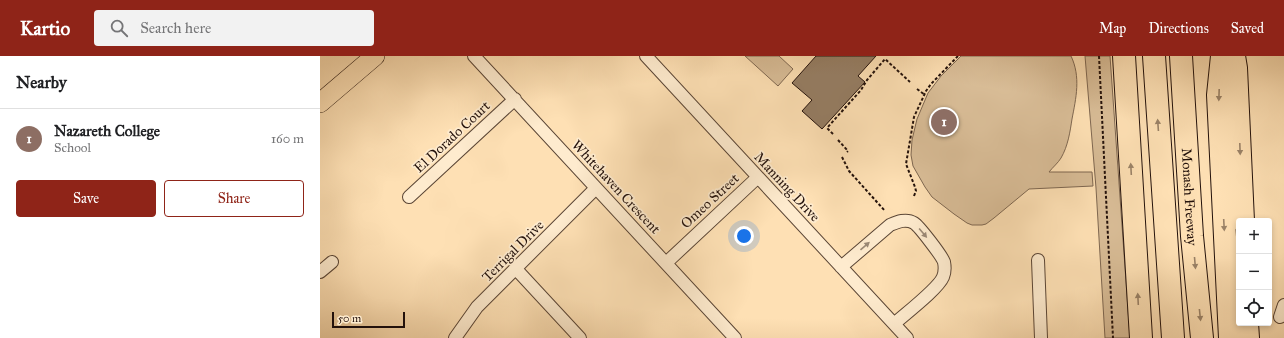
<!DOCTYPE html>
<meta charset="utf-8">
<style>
:root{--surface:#fff;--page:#f2f2f2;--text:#202124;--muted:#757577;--line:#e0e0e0;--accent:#8f2418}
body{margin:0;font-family:"IM FELL Great Primer",serif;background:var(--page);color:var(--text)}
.controls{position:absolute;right:12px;bottom:12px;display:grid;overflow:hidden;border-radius:4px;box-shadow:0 2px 6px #0003}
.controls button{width:36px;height:36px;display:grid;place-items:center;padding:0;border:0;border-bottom:1px solid var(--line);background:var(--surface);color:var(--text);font:20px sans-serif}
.scale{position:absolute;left:12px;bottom:10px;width:73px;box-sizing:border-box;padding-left:4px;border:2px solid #23110b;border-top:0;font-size:11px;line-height:14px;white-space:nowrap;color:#23110b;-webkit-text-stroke:3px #feebce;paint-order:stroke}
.you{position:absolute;left:424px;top:180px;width:14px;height:14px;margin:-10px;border:3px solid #fff;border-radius:50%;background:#1a73e8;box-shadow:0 0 0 6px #1a73e833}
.badge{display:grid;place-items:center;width:26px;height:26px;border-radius:50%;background:var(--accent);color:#fff;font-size:13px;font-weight:700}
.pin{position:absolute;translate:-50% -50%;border:2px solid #fff;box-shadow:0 1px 4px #0006}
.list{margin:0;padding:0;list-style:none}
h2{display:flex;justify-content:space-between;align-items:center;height:52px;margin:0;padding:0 16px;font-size:17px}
h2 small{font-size:13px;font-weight:400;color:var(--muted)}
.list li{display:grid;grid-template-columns:26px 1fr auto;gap:12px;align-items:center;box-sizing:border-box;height:60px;padding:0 16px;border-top:1px solid var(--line)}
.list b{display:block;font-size:15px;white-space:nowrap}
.list p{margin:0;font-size:13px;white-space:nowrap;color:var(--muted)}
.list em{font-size:13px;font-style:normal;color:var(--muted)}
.actions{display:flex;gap:8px;padding:12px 16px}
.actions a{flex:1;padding:9px 0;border:1px solid var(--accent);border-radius:4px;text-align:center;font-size:14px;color:var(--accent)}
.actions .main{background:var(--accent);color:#fff}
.icon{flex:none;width:22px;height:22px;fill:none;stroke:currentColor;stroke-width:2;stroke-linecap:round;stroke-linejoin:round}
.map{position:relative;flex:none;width:964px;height:282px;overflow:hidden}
header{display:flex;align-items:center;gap:24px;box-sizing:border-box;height:56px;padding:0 20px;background:var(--accent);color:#fff}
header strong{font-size:19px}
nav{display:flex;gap:22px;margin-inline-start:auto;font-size:14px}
.search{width:280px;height:36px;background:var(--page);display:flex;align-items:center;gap:10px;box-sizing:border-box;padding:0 14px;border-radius:4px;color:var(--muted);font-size:15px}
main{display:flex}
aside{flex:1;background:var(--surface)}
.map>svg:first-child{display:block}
</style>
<header>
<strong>Kartio</strong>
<div class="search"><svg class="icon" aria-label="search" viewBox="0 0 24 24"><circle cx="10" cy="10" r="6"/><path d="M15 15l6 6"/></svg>Search here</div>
<nav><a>Map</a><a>Directions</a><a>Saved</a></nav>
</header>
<main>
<aside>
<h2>Nearby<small></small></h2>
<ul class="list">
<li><span class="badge" style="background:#8d6e63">1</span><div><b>Nazareth College</b><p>School</p></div><em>160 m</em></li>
</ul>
<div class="actions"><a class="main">Save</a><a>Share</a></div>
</aside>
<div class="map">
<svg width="964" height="282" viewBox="0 0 964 282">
<rect width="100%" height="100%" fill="#fee0b4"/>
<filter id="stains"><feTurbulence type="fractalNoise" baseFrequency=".005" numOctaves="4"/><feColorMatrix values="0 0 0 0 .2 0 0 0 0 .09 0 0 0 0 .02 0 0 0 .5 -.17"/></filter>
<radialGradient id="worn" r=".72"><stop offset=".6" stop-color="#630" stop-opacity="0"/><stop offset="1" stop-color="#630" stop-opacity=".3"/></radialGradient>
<path fill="#d9bd97" stroke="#7e6751" d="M425,0H459L473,13L458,30Z
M641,0H751C761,21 756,42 752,63C750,76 748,90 741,102C738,107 733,111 729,116H772L773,130L709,133L674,162L666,168L662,169H652L647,167L634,158L612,141L605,131L593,110L591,99L592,84L597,63L608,37L621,20Z
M765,0H790L810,282H785L776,132Z"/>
<path fill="#957d63" stroke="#23110b" d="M496,0H556L538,20L545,26L502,73L482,55L492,44L472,27Z"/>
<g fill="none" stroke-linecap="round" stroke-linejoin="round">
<g stroke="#5a4535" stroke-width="14">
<path id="minor" d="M154,0L415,282
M326,0L587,282
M89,141L195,43
M718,204L721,282
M346,207L438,121
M521,211L570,169C577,166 586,162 594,167C599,170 622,200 624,206C625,211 625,216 623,221C618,233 585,258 574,268
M196,213L260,282
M0,216L12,206
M960,261L964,249
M135,282L157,251L276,132"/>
</g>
<g stroke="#23110b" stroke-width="20">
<path id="primary" d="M0,47L55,0"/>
</g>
<g stroke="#23110b" stroke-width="24">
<g id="motorway">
<path d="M804,0L821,282"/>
<path d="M834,0L853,282"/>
<path id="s1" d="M861,0L872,180L882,282"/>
<path d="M902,0L898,39L910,282"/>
<path d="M914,0L916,12L923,165"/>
<path d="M927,267L928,282"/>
</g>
</g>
<path stroke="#23110b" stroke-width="2" stroke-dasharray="3 2" stroke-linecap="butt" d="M779,0L793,282
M597,33L605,39
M513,78L507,72L541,34L547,24L565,3L590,26
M518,84L528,95L527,96
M522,101L529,115L565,155
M594,140L596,135L595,131L586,108L594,61L606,35L611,28L638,0"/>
<use href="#minor" stroke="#feebce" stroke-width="12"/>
<use href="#primary" stroke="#fee0b4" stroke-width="19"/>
<use href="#motorway" stroke="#fee0b4" stroke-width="22"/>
</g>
<defs><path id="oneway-solid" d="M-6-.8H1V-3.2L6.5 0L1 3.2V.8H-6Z"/></defs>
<g fill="#9b8368">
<use href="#oneway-solid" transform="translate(899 39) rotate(92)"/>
<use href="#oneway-solid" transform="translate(838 69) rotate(-94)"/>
<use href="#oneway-solid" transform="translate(920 93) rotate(88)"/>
<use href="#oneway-solid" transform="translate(811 113) rotate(-93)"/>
<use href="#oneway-solid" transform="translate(904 169) rotate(87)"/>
<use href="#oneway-solid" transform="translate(875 207) rotate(85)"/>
<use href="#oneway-solid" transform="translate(818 243) rotate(-93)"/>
<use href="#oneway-solid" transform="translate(880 259) rotate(84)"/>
</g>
<g fill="#9b8976">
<use href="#oneway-solid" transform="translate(603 177) rotate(50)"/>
<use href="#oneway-solid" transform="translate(545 190) rotate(-41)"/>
</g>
<g text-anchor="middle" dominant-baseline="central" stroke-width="3.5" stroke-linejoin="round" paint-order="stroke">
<g font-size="14" fill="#23110b" stroke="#feebce">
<text transform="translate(132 81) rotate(-43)">El Dorado Court</text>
<text transform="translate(296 131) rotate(47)">Whitehaven Crescent</text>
<text transform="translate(467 131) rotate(47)">Manning Drive</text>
<text stroke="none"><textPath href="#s1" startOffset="141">Monash Freeway</textPath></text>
<text transform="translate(390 145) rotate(-43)">Omeo Street</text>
<text transform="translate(193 195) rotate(-45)">Terrigal Drive</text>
</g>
</g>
<rect width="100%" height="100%" filter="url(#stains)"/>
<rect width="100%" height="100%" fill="url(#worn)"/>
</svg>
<div class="controls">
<button>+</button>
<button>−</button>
<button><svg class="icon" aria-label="locate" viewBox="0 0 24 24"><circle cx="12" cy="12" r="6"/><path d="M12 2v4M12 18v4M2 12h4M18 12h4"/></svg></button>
</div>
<div class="scale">50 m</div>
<div class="you"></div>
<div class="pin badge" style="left:624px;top:66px;background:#8d6e63">1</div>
</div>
</main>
